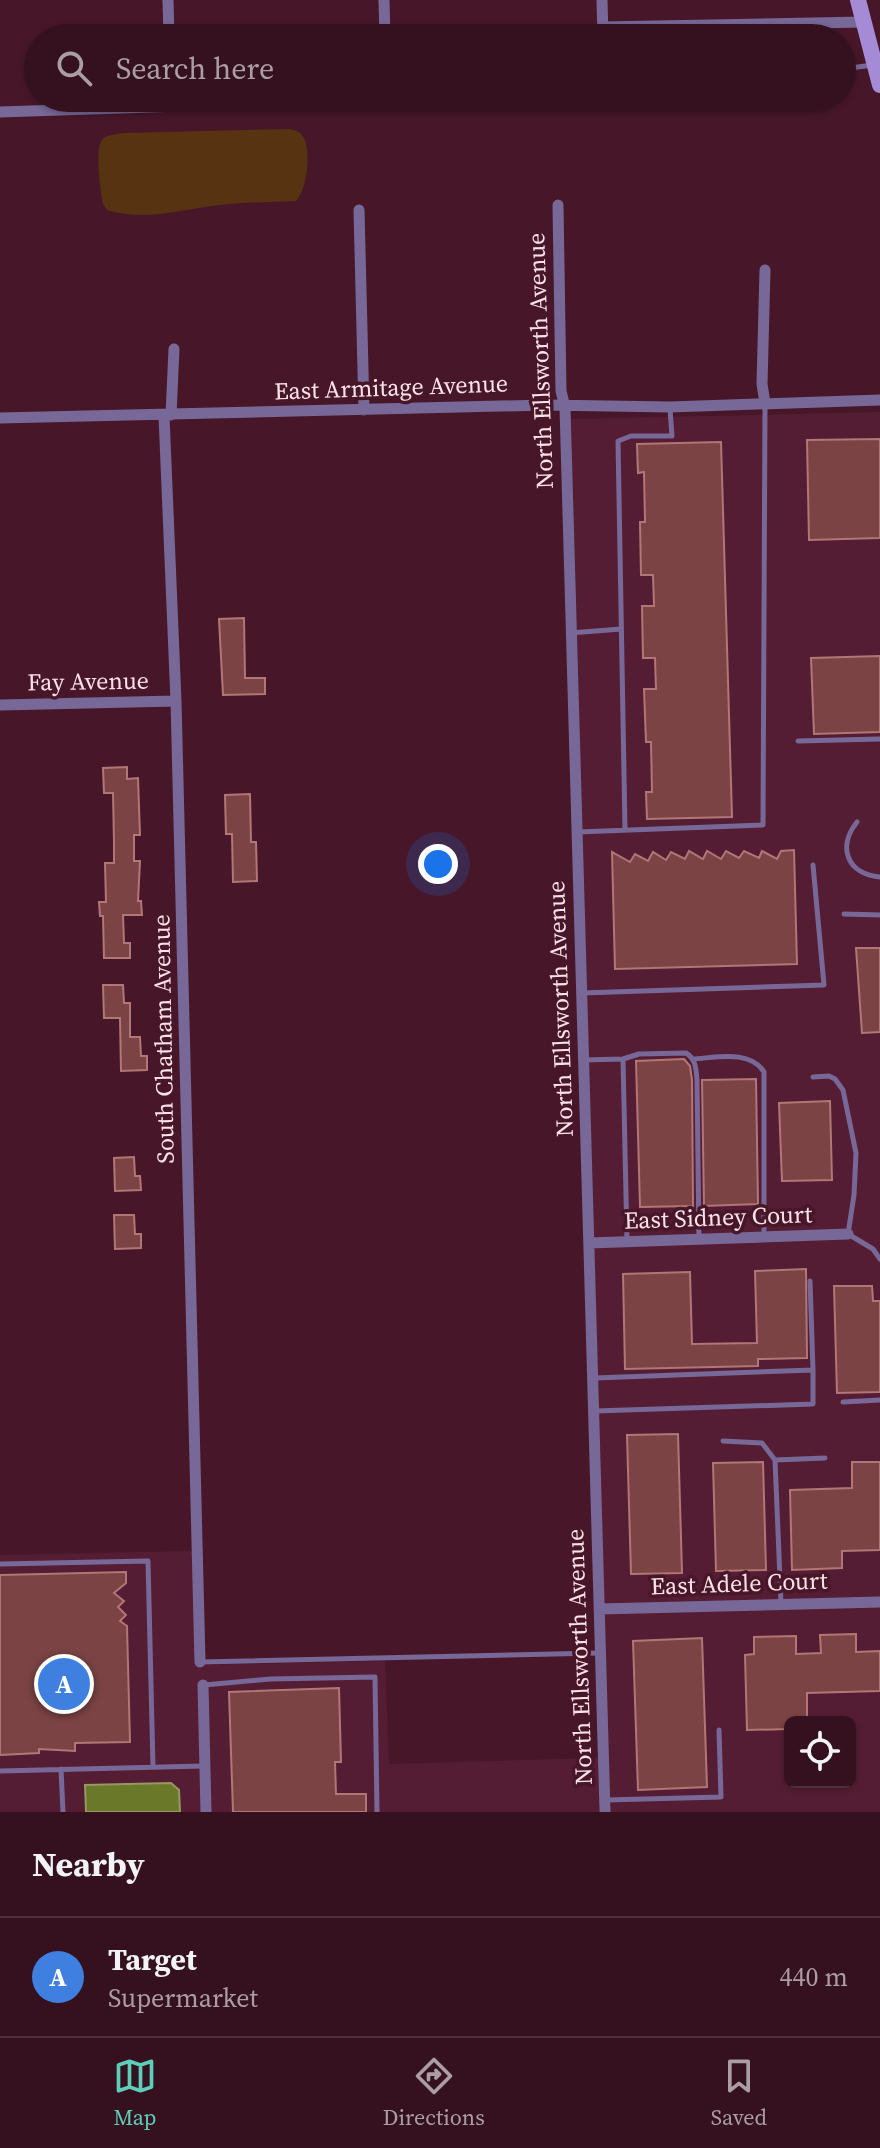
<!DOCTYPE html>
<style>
:root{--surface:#35111f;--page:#401f2c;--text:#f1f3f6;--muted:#aa9da4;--line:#4f313d;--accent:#5dceb9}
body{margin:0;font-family:"Source Serif 4",serif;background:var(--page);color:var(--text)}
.controls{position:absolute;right:24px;bottom:24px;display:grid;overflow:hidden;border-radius:12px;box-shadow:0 2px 6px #0004}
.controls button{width:72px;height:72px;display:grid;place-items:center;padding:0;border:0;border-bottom:2px solid var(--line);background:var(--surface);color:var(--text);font:40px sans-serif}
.you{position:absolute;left:438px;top:864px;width:28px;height:28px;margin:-20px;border:6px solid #fff;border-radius:50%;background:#1a73e8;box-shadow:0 0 0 12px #1a73e833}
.badge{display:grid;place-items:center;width:52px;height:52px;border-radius:50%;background:var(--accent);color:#fff;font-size:26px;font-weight:700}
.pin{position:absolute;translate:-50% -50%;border:4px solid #fff;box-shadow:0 2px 8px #0006}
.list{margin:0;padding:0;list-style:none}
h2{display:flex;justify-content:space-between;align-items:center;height:104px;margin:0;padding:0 32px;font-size:34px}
h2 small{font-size:26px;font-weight:400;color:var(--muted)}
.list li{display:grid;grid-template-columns:52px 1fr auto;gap:24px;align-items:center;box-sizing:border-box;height:120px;padding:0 32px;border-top:2px solid var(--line)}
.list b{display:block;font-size:30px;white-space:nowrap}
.list p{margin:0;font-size:26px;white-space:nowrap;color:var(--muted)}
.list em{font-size:26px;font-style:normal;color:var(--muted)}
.icon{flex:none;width:44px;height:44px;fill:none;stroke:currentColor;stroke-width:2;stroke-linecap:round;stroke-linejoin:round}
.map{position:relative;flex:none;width:880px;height:1812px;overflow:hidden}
.search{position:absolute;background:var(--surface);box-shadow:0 2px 6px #0004;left:24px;right:24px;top:24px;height:88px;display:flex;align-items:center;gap:20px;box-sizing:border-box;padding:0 28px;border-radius:44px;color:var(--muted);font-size:30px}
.sheet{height:224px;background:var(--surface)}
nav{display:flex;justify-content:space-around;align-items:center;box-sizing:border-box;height:112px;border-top:2px solid var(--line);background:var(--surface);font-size:22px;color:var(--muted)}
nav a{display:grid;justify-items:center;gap:4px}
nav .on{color:var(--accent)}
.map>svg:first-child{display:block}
</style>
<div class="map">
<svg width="880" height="1812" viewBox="0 0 880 1812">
<rect width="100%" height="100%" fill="#471729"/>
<path fill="#551d33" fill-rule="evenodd" d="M880,412V1812H610L571,419ZM790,1722H850V1782H790Z
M194,1551L196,1665L385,1661L389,1764L598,1758L599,1812H0V1555Z"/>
<path fill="#583312" d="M289,129C293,130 298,131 301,134C313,146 307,190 296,201C271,202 245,202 220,205C182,209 145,222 107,210L103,204C101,192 93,145 104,138C108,135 118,134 123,133Z"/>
<path fill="#6a7929" stroke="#969862" stroke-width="2" d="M171,1783L179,1790L180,1812H86L85,1785Z"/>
<path fill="#7b4344" stroke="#b27676" stroke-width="2" d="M880,439V538L809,540L807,440Z
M721,442L732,817L647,819L646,792H652L651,742H646L644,689H656L655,658H643L642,606H654L653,575H641L640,522H645L644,472L638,473L637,444Z
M244,618L245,678H265V694L223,695L219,619Z
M880,656V732L814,734L811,658Z
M127,767V779L138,778L140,835H134V861H140L138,901H141L142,915H123L124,943H130V958H104L103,916H100L99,902H106L105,863H114V843L113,793H104L103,768Z
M250,794L251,842H256L257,881L233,882L232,834H226L225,795Z
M794,850L797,964L615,969L612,852L630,862L635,854L648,861L653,852L666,860L671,852L685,859L689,851L703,859L707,851L721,859L726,851L739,858L744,851L759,858L762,851L777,859L781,851Z
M856,948H880V1032L862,1033Z
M103,985H123L124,1003H130V1037H140L141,1056H147V1070L121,1071L120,1018H104Z
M684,1059L690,1066L692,1080L693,1206L640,1207L636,1061Z
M756,1079L758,1204L704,1206L702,1080Z
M830,1101L832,1180L782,1181L779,1103Z
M134,1157L135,1176H140L141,1190L115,1191L114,1158Z
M114,1215H134L135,1234H141V1248L115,1249Z
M806,1269L807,1358L758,1359V1366L625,1369L623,1274L690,1272L692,1344L757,1343L755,1271Z
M834,1286H872L873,1301H880V1392L837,1393Z
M678,1434L682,1573L631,1574L627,1435Z
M763,1462L766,1570L716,1571L713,1463Z
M852,1462H880V1550L842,1551V1568L792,1570L790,1490L852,1488Z
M126,1572V1583L114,1593L124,1601L118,1607L126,1615L120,1621L127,1626L130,1742L75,1743V1751L39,1749V1753L0,1755V1575Z
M856,1634V1652L880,1651V1691L807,1693V1722H790V1729L747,1730L745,1655L754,1654V1637L796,1636V1654L821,1653L820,1635Z
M702,1638L707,1787L638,1790L633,1641Z
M339,1688L341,1762H335L336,1794H366V1812H233L229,1692Z"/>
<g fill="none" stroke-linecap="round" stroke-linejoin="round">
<path stroke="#786898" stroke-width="5" d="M649,27L650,38
M842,69L873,65
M570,633L621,629
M798,741L880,739
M857,822C837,847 847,874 880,877
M625,830L618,441L631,436H672L670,409
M577,832L763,825L765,405
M844,914L880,915
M582,993L824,985L813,865
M623,1059L639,1054L686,1053C696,1059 696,1069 697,1080L699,1240
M692,1059C715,1058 750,1049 764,1072V1237
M583,1060L623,1059L627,1241
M813,1077L829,1076L835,1079L843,1090L856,1153L854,1195L848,1234L873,1249L880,1259
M810,1281L813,1370
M843,1402L880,1400
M595,1411L813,1404V1370L595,1378
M723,1441L762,1443L775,1460
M0,1564L148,1561L153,1767
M781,1603L775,1460L825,1458
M201,1662L599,1653
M204,1685L270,1679L375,1677L377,1812
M61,1769L63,1812
M0,1771L203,1766
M606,1800L721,1797L719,1730"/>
<path stroke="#786898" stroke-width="11" d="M168,0L169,38
M384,0L385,38
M602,0L603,38
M603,27L863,22
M0,112L386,99L488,98
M558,205L561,391L565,407L605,1812
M359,210L364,410
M765,270L762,384L765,403
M171,415L174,349
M164,416L176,701L200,1662
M0,418L546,405L670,407L880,400
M0,705L176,701
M589,1243L848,1234
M599,1609L880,1602
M203,1685L206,1812"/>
<path stroke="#a58ad6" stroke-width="16" d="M858,0L880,85"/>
</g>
<g text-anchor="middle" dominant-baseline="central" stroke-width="7" stroke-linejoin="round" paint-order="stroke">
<g font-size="24" fill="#fbe1e8" stroke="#471729">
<text transform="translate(540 361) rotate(-92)">North Ellsworth Avenue</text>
<text transform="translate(391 387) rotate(-2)">East Armitage Avenue</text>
<text transform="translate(88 681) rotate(-1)">Fay Avenue</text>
<text transform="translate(560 1009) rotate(-92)">North Ellsworth Avenue</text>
<text transform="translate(163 1039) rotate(-91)">South Chatham Avenue</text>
<text transform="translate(718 1217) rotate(-2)">East Sidney Court</text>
<text transform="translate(739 1583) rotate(-2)">East Adele Court</text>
<text transform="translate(579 1657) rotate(-92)">North Ellsworth Avenue</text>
</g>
</g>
</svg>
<div class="controls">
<button><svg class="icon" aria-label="locate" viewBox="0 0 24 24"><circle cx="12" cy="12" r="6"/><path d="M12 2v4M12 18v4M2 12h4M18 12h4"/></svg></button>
</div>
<div class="you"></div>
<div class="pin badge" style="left:64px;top:1684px;background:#3f7fe0">A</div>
<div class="search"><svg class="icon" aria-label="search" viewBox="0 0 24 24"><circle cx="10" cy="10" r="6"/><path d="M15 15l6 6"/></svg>Search here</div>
</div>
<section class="sheet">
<h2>Nearby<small></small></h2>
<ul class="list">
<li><span class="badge" style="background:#3f7fe0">A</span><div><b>Target</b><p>Supermarket</p></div><em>440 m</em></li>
</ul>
</section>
<nav>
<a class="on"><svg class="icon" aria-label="map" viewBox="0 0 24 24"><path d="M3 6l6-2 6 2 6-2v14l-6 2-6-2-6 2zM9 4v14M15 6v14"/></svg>Map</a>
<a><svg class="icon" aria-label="directions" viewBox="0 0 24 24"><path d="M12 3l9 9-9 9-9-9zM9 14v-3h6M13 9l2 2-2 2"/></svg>Directions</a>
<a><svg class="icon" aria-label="saved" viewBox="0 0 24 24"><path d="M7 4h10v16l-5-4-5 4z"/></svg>Saved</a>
</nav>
